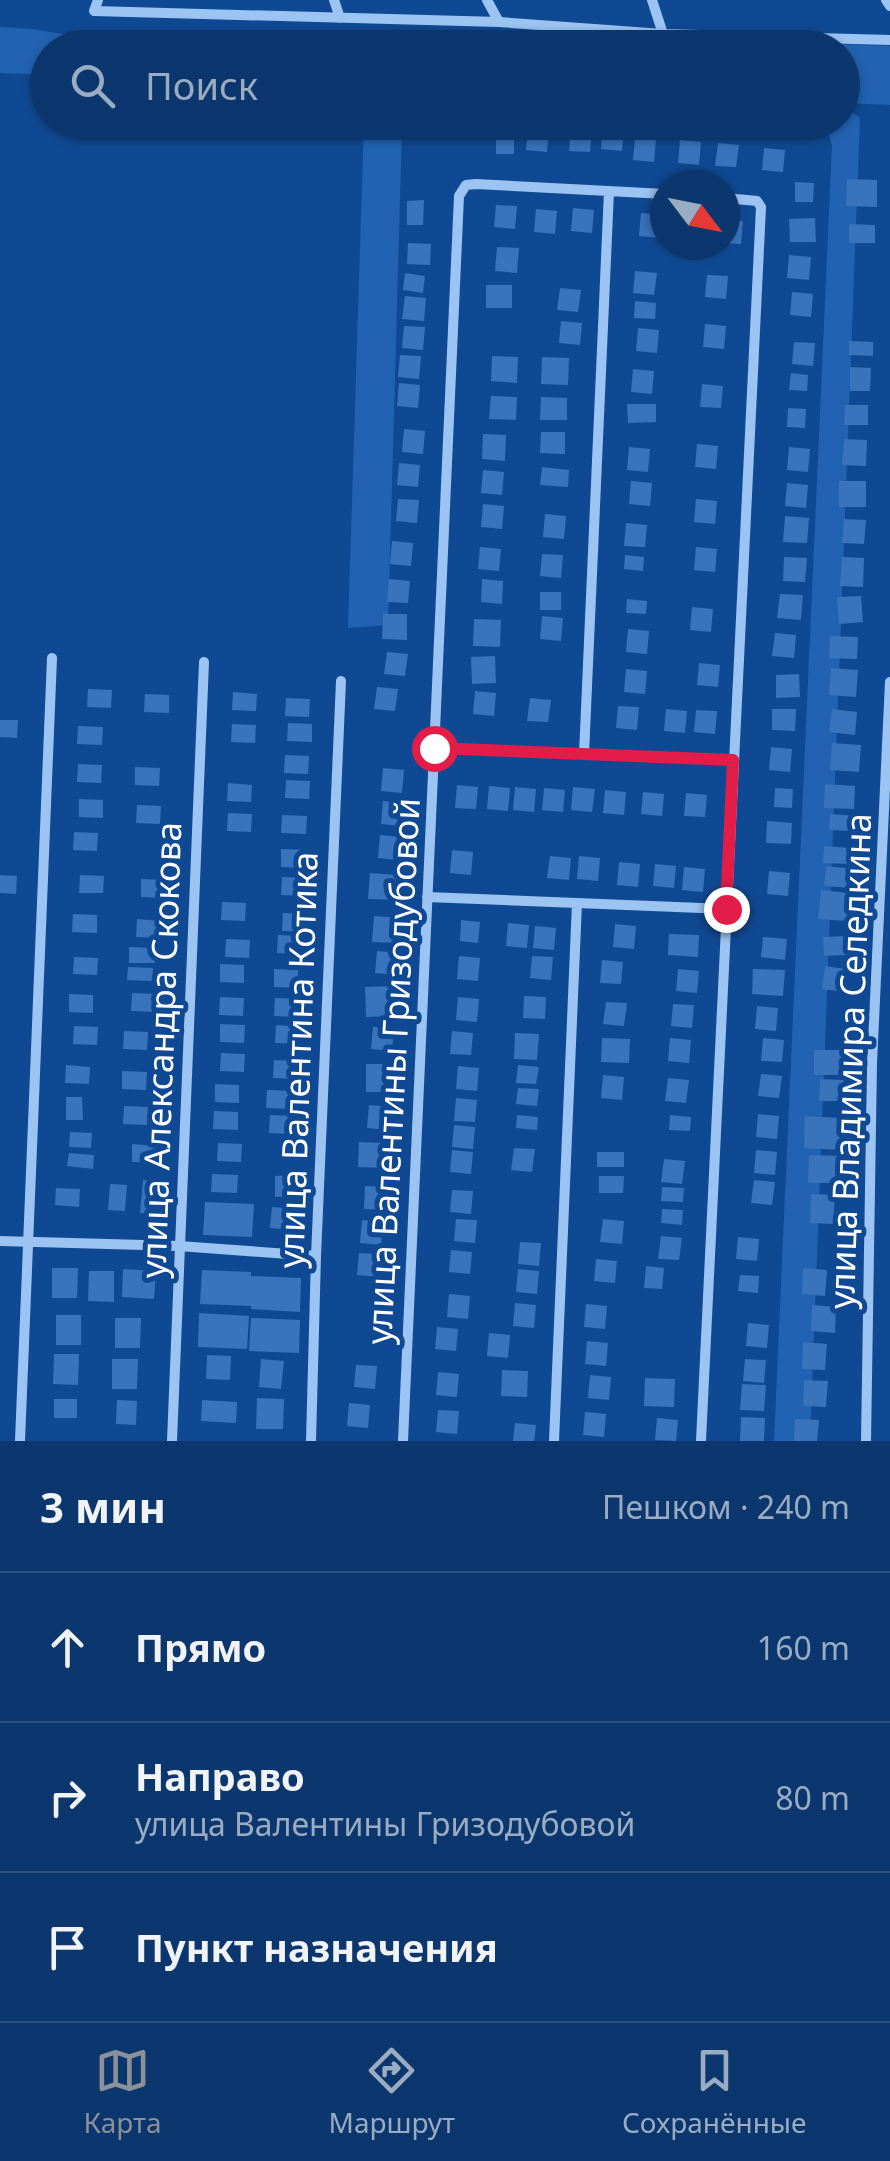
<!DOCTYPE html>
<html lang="ru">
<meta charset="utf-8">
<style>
:root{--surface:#0c376e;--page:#1a4276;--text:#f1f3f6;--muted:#9aacc2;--line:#2c5181;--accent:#8c9099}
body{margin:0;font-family:"Noto Sans",sans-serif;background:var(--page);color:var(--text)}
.compass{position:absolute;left:650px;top:170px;width:90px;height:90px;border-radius:50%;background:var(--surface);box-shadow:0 2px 8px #0004;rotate:122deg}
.stop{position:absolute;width:30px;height:30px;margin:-22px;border:8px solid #e11d48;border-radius:50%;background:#fff}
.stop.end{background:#e11d48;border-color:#fff;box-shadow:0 2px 10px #0008}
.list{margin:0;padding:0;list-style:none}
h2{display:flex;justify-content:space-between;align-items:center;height:130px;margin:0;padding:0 40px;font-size:42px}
h2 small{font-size:32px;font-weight:400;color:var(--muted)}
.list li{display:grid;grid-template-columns:65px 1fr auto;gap:30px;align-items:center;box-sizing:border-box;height:150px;padding:0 40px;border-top:2px solid var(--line)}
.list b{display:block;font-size:38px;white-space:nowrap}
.list p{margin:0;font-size:32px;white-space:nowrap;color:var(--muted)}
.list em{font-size:32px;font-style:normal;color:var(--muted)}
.icon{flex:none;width:55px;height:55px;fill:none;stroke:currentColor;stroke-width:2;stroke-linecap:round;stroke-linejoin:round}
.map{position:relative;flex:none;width:890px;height:1441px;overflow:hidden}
.search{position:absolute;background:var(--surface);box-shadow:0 2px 8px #0004;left:30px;right:30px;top:30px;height:110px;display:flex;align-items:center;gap:25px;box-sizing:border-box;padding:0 35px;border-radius:55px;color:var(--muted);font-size:38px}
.sheet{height:580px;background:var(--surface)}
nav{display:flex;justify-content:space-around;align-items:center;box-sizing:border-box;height:140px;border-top:2px solid var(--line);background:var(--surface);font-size:28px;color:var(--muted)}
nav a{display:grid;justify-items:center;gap:5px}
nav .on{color:var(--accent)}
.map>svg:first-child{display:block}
</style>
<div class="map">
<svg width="890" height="1441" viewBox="0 0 890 1441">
<rect width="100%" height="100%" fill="#104993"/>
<path fill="#2163b2" d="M0,27L31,29L89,38L383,47L48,48L47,75L0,73Z
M629,36L890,46V105L843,103L842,48H548L605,42Z
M847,109L860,118L810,1441H774L832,145L828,132L829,123L842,122L843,110Z
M364,123H402V128L388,625L348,628Z"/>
<path fill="#3873bb" d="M447,122H468L467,140L446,138Z
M603,126L624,128L622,151L601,149Z
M528,127L549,129L547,152L526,150Z
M571,128L592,130L590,152L569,151Z
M496,132L514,133V154H496Z
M635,137L656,139L654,162L633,160Z
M680,140L701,142L699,165L678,163Z
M718,143L739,145L736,167L715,166Z
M764,148L785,150L783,172L762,170Z
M847,179L877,180V207L846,206Z
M795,182L814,183L813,202H795Z
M424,200L423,225H407V201Z
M496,205L517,206L515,229L494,227Z
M573,208L594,210L592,233L571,231Z
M536,209L557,211L555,234L534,232Z
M641,213L662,215L660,238L639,236Z
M815,218L816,242H790L789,219Z
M725,220L743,221L741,244L725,243Z
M849,224L875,225V243H849Z
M408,243L431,244L430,265L407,264Z
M497,247L519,248L517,273L495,271Z
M789,255L811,257L809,280L787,278Z
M635,271L657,273L654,295L633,293Z
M405,273L425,276L423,293L403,290Z
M707,275L728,276L726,299L705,297Z
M486,285H512V308H486Z
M560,288L581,290L578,312L557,310Z
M792,292L813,294L811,317L790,315Z
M405,296L426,298L424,321L402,319Z
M635,301L656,303L655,319L634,318Z
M561,321L582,323L580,345L559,343Z
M705,324L726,326L724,349L703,347Z
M404,326L425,327L423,350L402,348Z
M638,328L659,330L657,353L636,351Z
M849,341L873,342V356L849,355Z
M794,342L815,343L813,366L792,364Z
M400,355L421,356L419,379L398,377Z
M492,356L518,357L517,383L491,381Z
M542,357L569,358L568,385L541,384Z
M850,367L871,368L870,391H850Z
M633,369L654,371L652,394L631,392Z
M791,373L808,375L807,391L789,390Z
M399,383L420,385L418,408L397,406Z
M702,384L723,386L721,408L700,407Z
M491,396L517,397L516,420L489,419Z
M541,397L567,398V420H540Z
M627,404H656V422L628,423Z
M845,405H868V425H844Z
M788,408L806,409L805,428L787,427Z
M404,429L425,431L423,454L402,452Z
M541,432H565V454L540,453Z
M483,434L506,435L505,461L482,459Z
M844,439L867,440L866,466L842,465Z
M697,444L718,446L716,469L695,467Z
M629,447L650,449L648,472L627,470Z
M789,447L810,449L808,472L787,470Z
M399,463L420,465L418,487L397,485Z
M542,467L569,470L568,487L540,485Z
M483,470L504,472L502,495L481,493Z
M631,481L652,483L650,506L629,504Z
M839,481H866V507H839Z
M787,483L808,485L806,508L785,506Z
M398,499L419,500L417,523L396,521Z
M696,499L717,501L715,524L694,522Z
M483,504L504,506L502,529L481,527Z
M545,514L566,516L564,539L543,537Z
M785,516L809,518L807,543L783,542Z
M844,519L866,520L864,544L842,543Z
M626,523L647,525L645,547L624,546Z
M392,541L413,543L411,566L390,564Z
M480,547L501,549L499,571L478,569Z
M696,547L717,549L715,572L694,570Z
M542,554L563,555L561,578L540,576Z
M625,555L644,557L643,571L624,569Z
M784,557L807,558L805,582L783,581Z
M842,557L864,558L863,587L840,586Z
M389,579L410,581L408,603L387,602Z
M482,579L503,581L502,604L481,602Z
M540,592H561V610H540Z
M780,594L803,595L801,620L777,618Z
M861,596L863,622L839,624L837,597Z
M627,599L647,601L646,614L626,613Z
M692,607L713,609L711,632L690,630Z
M383,614H407V640L382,639Z
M542,616L563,618L561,641L540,639Z
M474,619L501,620L500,647L473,646Z
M628,629L649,631L647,654L626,652Z
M775,633L796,635L794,658L772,656Z
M830,636L858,637L857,659L829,658Z
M387,652L408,654L405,676L384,674Z
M495,656L496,683L472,684L471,657Z
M699,663L720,665L718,687L697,685Z
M831,668L858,670L856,697L829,695Z
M626,669L647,671L645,694L624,692Z
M799,674L800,697L776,698V675Z
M377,687L398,689L395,711L374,709Z
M88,689L112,690L111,708L87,707Z
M475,691L496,693L494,716L473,714Z
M233,692L257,694L256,711L232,710Z
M145,694L169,695V713L144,712Z
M286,698L310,699L309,717L285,716Z
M530,698L551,700L548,722L527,721Z
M618,706L639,707L637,730L616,728Z
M666,709L687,711L685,733L664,731Z
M772,709H796L795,731L772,730Z
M832,709L857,712L855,735L829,732Z
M696,710L717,711L715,734L694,732Z
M0,720H18L17,738L0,737Z
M288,723L312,724V742L287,741Z
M232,724L256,725L255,743L231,742Z
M78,726L103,727L102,745L77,744Z
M832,743L861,745L859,772L830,770Z
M771,747L792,749L790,772L769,770Z
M285,755L309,756L308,774L284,773Z
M78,764L102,765L101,783L77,782Z
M135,767L160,768L159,786L135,785Z
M383,768L404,770L402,793L381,791Z
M286,780L310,781L309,799L285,798Z
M228,783L252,785L251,802L227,801Z
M825,784L855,786L854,809L824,808Z
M457,785L478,787L476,809L455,808Z
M489,786L510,788L508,811L487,809Z
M515,787L536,789L534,812L513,810Z
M573,787L595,789L592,812L571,810Z
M544,788L565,790L563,812L542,810Z
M775,788L793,789L792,808L774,807Z
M605,790L626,792L624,815L603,813Z
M643,792L664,794L662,816L641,814Z
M686,793L707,795L705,817L684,816Z
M79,799L103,800V818L79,817Z
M383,801L404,803L402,826L381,824Z
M137,805L161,806L160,824L136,823Z
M228,813L252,814L251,832L227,831Z
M830,814L857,816L856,831L829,830Z
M282,815L307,816L306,834L281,833Z
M767,821L792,823L791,844L766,843Z
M74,832L98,833L97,851L73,850Z
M380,835L401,837L399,860L378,858Z
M824,846L850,848L849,864L823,863Z
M281,849L306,850L305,868L281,867Z
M452,850L473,852L471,875L450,873Z
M550,856L571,858L569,880L547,878Z
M579,856L600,858L598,881L577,879Z
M619,862L640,864L638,887L617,885Z
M655,864L676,866L674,888L653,886Z
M826,866L855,869L853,888L824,886Z
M684,867L705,869L703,892L682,890Z
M769,871L790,873L788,896L767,894Z
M370,873L397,875L396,900L368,899Z
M0,875L17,876L16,894L0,893Z
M80,875L104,876L103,893H79Z
M282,877L306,878L305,896L281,895Z
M141,879L166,880L165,898L141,897Z
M821,890L850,893L847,921L818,919Z
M222,902L246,903L245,921L221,920Z
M283,913L307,914L306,932L282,931Z
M73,914L97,915V933L72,932Z
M374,916L401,918L400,943L372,942Z
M137,919L161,921L160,938L136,937Z
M461,920L480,922L478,943L460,941Z
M508,923L529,925L527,948L506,946Z
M615,924L636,926L634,949L613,947Z
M535,926L556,928L554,950L533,948Z
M669,934L699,935L698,957L668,955Z
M278,935L302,936L301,954L277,953Z
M847,936L848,955L824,956L823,937Z
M763,937L787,939L785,960L761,957Z
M226,939L250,940L249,958L225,957Z
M129,947L155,948V963H129Z
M377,951L398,953L396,975L375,973Z
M459,956L480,958L478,981L457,979Z
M532,956L553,957L551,980L530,978Z
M74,957L98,958L97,975L73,974Z
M602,960L623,962L621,984L600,983Z
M220,964L244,965V983L220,982Z
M825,966L846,969L844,992L822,989Z
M128,967L153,968L152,981L127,980Z
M274,969L298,970V988L274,987Z
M678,969L699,971L697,993L676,991Z
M753,969L785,970L783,996L752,994Z
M393,986L394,1016L366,1017L365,987Z
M132,993L156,994L155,1012L131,1011Z
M69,994L93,995V1013L69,1012Z
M524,996L546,997L545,1019L523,1018Z
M220,997L244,998L243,1016L219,1015Z
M458,997L479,999L477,1022L456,1020Z
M275,998L299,999L298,1017L274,1016Z
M606,1002L627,1003L624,1026L603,1024Z
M673,1004L694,1005L692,1028L671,1026Z
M757,1006L778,1008L776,1031L755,1029Z
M220,1024L245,1025L244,1043L220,1042Z
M276,1025L300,1027L299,1044L275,1043Z
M74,1026L98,1027L97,1045L73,1044Z
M373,1027L394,1028L392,1051L371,1049Z
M124,1031L148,1032L147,1050L123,1049Z
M452,1031L473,1033L471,1055L450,1054Z
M515,1033L539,1034L537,1060L514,1059Z
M602,1038L630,1039L629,1063L601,1062Z
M670,1038L691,1040L689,1063L668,1061Z
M763,1038L784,1040L782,1062L761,1061Z
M814,1050H850V1075H814Z
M221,1053L245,1054L244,1072L220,1071Z
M274,1060L298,1061L297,1079L273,1078Z
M366,1064H394V1092H366Z
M66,1065L90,1067L89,1084L65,1083Z
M518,1065L539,1067L536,1084L516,1083Z
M458,1066L479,1068L477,1091L456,1089Z
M122,1071L147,1072L146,1090L122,1089Z
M761,1074L782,1076L779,1098L758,1096Z
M603,1075L624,1077L622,1100L601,1098Z
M668,1078L689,1080L686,1103L665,1101Z
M820,1079L844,1080V1101H819Z
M215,1084L239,1085V1103L215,1102Z
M518,1088L539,1089L537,1106L516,1104Z
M267,1090L291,1091L290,1109L266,1108Z
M66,1097H82L83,1120H66Z
M456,1098L477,1100L475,1122L454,1121Z
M369,1105L390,1107L388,1130L367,1128Z
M124,1106L148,1107L147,1125L123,1124Z
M214,1111L238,1112V1130L213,1129Z
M758,1114L779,1116L777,1139L756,1137Z
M270,1115L294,1116L293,1134L269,1133Z
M517,1115L538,1117L537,1130L516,1128Z
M670,1115L691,1117L690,1131L669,1130Z
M805,1116L841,1118L840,1150L804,1148Z
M454,1125L475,1127L473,1149L452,1147Z
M70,1132L92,1133L91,1148L69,1147Z
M359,1142L385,1143V1168L358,1167Z
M218,1143L242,1144L241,1162L217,1161Z
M132,1144L157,1146L156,1163L132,1162Z
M514,1148L535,1149L532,1172L511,1170Z
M452,1150L473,1152L471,1174L450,1172Z
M756,1150L777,1152L775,1175L754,1173Z
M597,1152H624V1167H597Z
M69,1153L94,1155L93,1169L67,1166Z
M809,1155L846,1156L845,1183H808Z
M664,1159L685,1161L682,1184L661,1182Z
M212,1174L238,1175L237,1193L211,1192Z
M300,1175V1196L275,1197V1176Z
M599,1176H624L623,1193H599Z
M143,1180L163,1182L159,1215L140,1213Z
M754,1180L775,1182L772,1205L751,1203Z
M110,1184L127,1185L125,1211L108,1210Z
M365,1186L388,1187L387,1210L364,1209Z
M662,1187L684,1188L683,1202L661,1201Z
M56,1188L80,1189L79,1207L55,1205Z
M452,1190L473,1191L471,1214L450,1212Z
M811,1194L835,1195L833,1224L810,1223Z
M205,1202L254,1204L252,1237L203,1235Z
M272,1207L297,1209L295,1230L270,1228Z
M662,1209L683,1210L682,1225L661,1223Z
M456,1219L477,1220L475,1243L454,1241Z
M603,1219L624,1221L622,1244L600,1242Z
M362,1220L383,1222L381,1245L360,1243Z
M661,1236L682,1238L679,1260L658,1259Z
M738,1237L759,1239L757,1261L736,1259Z
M520,1242L541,1243L539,1266L518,1264Z
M451,1250L472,1252L470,1274L449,1272Z
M359,1253L380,1254L378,1277L357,1275Z
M596,1259L617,1261L615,1283L594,1281Z
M646,1266L664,1268L662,1289L644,1288Z
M52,1268H78L77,1298H52Z
M803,1268L827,1270L825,1296L802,1294Z
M123,1269L156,1271L154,1299L122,1297Z
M518,1269L539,1271L537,1294L516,1292Z
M202,1270L251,1272V1276L301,1278L300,1312L251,1309V1306L200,1304Z
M89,1271H114V1302L88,1301Z
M740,1275L759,1276L758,1293L738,1291Z
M449,1294L470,1296L468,1319L447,1317Z
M515,1303L536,1305L534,1328L513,1326Z
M586,1304L607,1306L605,1329L584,1327Z
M812,1305L836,1307L835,1333L811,1331Z
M199,1313L249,1316L247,1349L198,1347Z
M56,1315H81V1345H56Z
M115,1318H141L140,1348H115Z
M251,1318L300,1320L299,1353L249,1351Z
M748,1323L769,1325L767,1348L746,1346Z
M437,1327L458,1329L456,1351L435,1349Z
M489,1333L510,1335L508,1358L487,1356Z
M587,1341L608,1343L606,1366L585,1364Z
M803,1342L827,1344L825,1370L802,1369Z
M54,1354H79L78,1385L53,1384Z
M207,1355L231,1356L230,1380L206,1379Z
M112,1359H138L137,1389H112Z
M261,1359L284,1361L281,1389L259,1387Z
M745,1359L766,1360L764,1383L743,1381Z
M356,1365L377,1366L375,1389L354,1387Z
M502,1370L528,1371L527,1397L501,1396Z
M438,1372L459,1374L457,1397L436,1395Z
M590,1375L611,1377L609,1400L588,1398Z
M645,1378L675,1379L674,1407L644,1406Z
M804,1380L828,1381L826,1407L803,1406Z
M742,1384L766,1385L764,1411L740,1410Z
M257,1398L284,1399L283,1429H256Z
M54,1399H77V1418H54Z
M117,1400L137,1401L136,1425L116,1424Z
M202,1400L237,1402L236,1423L201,1421Z
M349,1403L370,1405L368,1428L347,1426Z
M438,1410L459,1411L457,1434L436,1432Z
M585,1412L606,1414L604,1437L583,1435Z
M741,1417L765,1418L764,1441H740Z
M657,1418L678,1420L676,1441L655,1440Z
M795,1419L819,1420L817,1441H794Z
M515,1423L536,1425L534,1441H513Z"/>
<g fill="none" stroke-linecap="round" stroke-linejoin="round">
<path stroke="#9cc4f3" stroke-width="10" d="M98,0L94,11L499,22L663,34L890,40
M334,0L340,18
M487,0L499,22
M652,0L663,34
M886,0L890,6
M434,748L733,760
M584,754L609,191
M427,897L726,909
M0,1241L179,1246L316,1256
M20,1441L52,658
M172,1441L204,662
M311,1441L316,1256L341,681
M403,1441L459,196L466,185L476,184L665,194
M554,1441L577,903
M701,1441L761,207L757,201L725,198
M866,1441L872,1063L890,682"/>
</g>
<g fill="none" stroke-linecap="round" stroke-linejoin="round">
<path stroke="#e11d48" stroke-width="12" d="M434,748L733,760L726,909"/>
</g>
<g text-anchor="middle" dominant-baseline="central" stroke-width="10" stroke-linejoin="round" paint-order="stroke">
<g font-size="35" fill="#fff" stroke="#104993">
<text transform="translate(160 1050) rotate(-88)">улица Александра Скокова</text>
<text transform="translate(297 1060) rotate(-88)">улица Валентина Котика</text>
<text transform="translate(849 1061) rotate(-88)">улица Владимира Селедкина</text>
<text transform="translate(392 1071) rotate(-87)">улица Валентины Гризодубовой</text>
</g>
</g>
</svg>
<svg class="compass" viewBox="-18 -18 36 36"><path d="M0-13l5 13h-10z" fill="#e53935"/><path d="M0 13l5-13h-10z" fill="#9aacc2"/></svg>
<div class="stop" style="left:434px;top:748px"></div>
<div class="stop end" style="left:726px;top:909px"></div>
<div class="search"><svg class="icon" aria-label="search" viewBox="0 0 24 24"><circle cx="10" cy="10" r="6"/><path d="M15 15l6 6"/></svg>Поиск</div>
</div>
<section class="sheet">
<h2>3 мин<small>Пешком · 240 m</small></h2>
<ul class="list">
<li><svg class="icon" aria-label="ahead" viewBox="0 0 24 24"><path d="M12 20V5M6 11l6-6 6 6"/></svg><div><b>Прямо</b></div><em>160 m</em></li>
<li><svg class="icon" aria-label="right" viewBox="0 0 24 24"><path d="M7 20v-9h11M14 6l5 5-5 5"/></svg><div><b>Направо</b><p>улица Валентины Гризодубовой</p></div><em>80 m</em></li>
<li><svg class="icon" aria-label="arrive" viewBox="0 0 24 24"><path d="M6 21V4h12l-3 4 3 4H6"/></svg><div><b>Пункт назначения</b></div></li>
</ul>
</section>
<nav>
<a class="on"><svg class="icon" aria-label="map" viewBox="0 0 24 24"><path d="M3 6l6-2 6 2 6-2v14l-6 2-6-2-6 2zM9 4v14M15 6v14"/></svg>Карта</a>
<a><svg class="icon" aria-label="directions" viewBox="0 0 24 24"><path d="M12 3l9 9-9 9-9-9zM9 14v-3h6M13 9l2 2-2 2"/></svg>Маршрут</a>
<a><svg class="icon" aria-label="saved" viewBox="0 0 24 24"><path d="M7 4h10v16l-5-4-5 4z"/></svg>Сохранённые</a>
</nav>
